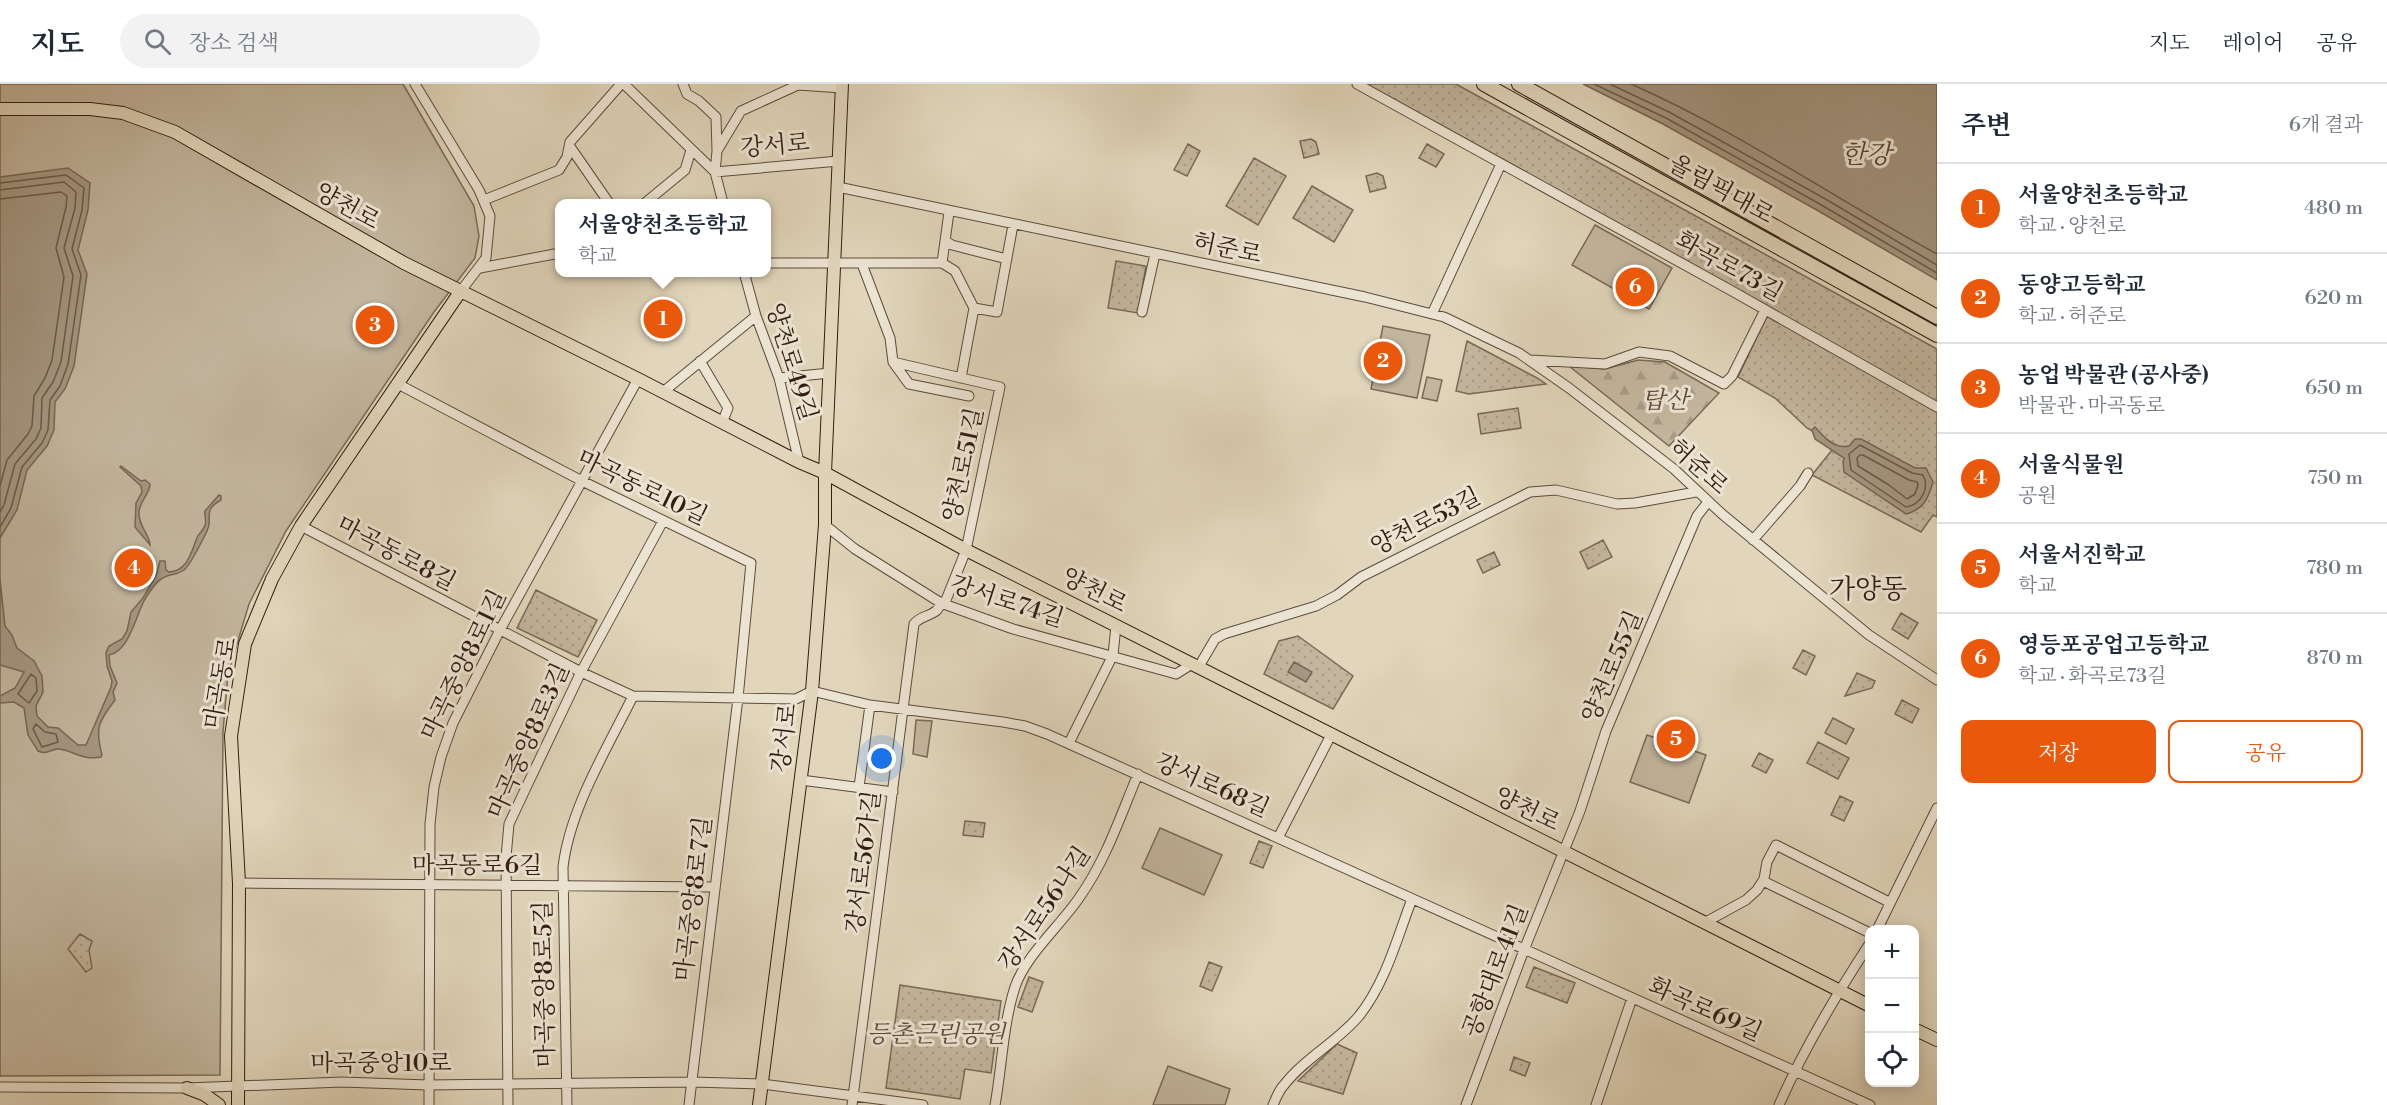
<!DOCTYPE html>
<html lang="ko">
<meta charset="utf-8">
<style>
:root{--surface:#fff;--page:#f2f2f3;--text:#1f2937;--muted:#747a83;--line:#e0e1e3;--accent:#ea580c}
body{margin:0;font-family:"Libre Bodoni","Noto Serif KR",serif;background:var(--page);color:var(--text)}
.controls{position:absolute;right:18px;bottom:18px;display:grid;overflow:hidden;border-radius:12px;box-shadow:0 3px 15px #0003}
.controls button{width:54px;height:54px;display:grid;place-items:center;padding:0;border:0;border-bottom:2px solid var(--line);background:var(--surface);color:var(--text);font:30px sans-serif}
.you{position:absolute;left:882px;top:675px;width:21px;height:21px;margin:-15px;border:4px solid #fff;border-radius:50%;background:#1a73e8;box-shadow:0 0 0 9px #1a73e833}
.badge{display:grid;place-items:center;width:39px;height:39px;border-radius:50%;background:var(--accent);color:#fff;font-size:20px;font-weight:700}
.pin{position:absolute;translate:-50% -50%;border:3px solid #fff;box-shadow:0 2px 6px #0006}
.popup{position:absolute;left:555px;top:115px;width:216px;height:78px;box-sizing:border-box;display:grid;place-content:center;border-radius:12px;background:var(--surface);filter:drop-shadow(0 2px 4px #0005);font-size:20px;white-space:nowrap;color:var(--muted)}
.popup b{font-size:22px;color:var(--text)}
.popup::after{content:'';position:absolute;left:50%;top:100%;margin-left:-12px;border:12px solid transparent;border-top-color:var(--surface)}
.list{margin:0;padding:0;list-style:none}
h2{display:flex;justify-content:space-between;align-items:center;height:78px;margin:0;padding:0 24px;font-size:26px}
h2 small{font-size:20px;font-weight:400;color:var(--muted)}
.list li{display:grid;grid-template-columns:39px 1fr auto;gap:18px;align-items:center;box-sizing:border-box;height:90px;padding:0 24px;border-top:2px solid var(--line)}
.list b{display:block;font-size:22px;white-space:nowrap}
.list p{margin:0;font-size:20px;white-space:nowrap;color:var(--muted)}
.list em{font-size:20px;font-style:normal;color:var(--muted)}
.actions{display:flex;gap:12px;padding:18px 24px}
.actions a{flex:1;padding:14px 0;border:2px solid var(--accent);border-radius:12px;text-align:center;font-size:21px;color:var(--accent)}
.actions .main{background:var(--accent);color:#fff}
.icon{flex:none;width:33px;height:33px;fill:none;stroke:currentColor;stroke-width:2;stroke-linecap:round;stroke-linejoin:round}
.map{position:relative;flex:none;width:1937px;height:1021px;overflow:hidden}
header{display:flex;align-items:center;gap:36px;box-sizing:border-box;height:84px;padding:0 30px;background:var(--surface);border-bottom:2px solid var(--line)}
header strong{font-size:28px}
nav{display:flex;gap:33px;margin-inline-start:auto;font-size:21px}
.search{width:420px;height:54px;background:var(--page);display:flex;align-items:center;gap:15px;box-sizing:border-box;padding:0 21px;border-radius:33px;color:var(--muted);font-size:22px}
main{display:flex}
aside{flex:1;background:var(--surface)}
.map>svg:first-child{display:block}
</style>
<header>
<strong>지도</strong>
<div class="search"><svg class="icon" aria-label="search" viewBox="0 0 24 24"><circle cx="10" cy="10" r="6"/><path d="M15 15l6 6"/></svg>장소 검색</div>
<nav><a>지도</a><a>레이어</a><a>공유</a></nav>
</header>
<main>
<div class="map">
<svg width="1937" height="1021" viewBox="0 0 1937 1021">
<defs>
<pattern id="forest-firs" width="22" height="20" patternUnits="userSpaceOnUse" patternTransform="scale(1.5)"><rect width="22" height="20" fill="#c3b69e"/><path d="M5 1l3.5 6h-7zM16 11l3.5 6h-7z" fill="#a89c87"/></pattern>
<pattern id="park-dots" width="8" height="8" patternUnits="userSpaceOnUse" patternTransform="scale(1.5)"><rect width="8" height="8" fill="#c3b69e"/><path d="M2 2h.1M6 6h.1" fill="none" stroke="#a89c87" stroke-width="1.8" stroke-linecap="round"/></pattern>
</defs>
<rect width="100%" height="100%" fill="#e1d6bb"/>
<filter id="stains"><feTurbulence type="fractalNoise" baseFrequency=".00333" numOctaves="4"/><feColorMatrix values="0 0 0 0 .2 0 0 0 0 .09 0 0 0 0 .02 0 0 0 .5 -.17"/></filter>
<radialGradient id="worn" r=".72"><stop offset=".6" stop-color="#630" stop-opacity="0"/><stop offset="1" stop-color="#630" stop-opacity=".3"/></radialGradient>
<path fill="#c3b69e" stroke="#7a6958" stroke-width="1.5" d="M0,0H403L474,122L479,152L475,174L434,228L286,447L249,520L228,590L223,648L220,991L0,992Z
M1595,141L1672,184L1649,225L1572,181Z
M1383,242L1430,251L1417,314L1371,305Z
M1427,293L1442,296L1437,317L1422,314Z
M1833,634L1854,645L1846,660L1825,649Z
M916,636L932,637L927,673L913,670Z
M1647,651L1706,671L1689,719L1630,698Z
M1160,744L1222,771L1204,811L1142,784Z
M1168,982L1230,1005L1225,1021H1153Z"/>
<path fill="url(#forest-firs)" stroke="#7a6958" stroke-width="1.5" d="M1638,276L1665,278L1719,309L1669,362L1569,282L1605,285Z"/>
<path fill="url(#park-dots)" stroke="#7a6958" stroke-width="1.5" d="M1364,0H1456L1937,265V320Z
M1311,55L1316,58L1319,70L1304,74L1300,57Z
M1188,60L1200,67L1187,92L1174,86Z
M1427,60L1444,70L1436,83L1419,74Z
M1254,74L1286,92L1258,141L1226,122Z
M1377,89L1383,92L1386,104L1370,108L1366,92Z
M1312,102L1353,126L1334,158L1293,134Z
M1116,177L1146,182L1138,229L1108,224Z
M1767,232L1937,328V433L1933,431L1921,448L1812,391L1836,361L1807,344L1775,314L1738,293Z
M1467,257L1537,294L1546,300L1469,310L1456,307Z
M1518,324L1521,344L1481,350L1478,330Z
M1603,456L1612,473L1588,485L1580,468Z
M1494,468L1500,481L1483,489L1477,476Z
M536,506L597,536L578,573L517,544Z
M1901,529L1918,539L1908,555L1892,545Z
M1298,552L1353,592L1333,625L1264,590L1279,557Z
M1803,566L1815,572L1806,591L1793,584Z
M1857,589L1875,597L1872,604L1845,612Z
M1902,616L1919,625L1912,639L1895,630Z
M1818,658L1849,674L1838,695L1807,679Z
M1759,669L1773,676L1766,689L1752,682Z
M1840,712L1853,718L1844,737L1831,731Z
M965,737L985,739L983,753L963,751Z
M1259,757L1272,762L1263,784L1250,779Z
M80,850L92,857L89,866L92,884L86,888L68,865Z
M1209,878L1222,883L1212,907L1200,902Z
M1534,883L1575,899L1567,919L1526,903Z
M1029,893L1043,898L1032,928L1018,923Z
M900,901L1001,917L991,989L965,985L960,1015L886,1004Z
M1337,960L1357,969L1343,1010L1298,997Z
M1514,973L1530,979L1525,992L1510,986Z"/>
<path fill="#a59782" stroke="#765" stroke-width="1.5" d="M1583,0H1937V196L1815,125L1663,40Z
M68,84L90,99L88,126L78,166L87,190L74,282L65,305L55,318L54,346L47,362L27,386L17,426L0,454V93Z
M1815,343C1825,354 1834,365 1849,362L1855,355H1861L1915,384H1926L1933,398C1928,415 1924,425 1906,430L1844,388L1843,378L1844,374L1815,355L1812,346Z
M121,382L141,397L145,396L150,400C150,410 140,416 139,428C138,442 149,449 150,461L135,443L136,419L142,408L141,402L120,383Z
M219,411L221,412V416C201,427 214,434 207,447C203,455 190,482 184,486C179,490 173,490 167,492C156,496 151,506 145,515C136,531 129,568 109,571L110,582L117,599L113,608L115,616C98,638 95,644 102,671L101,673C81,677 69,664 57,665C49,666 47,671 38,667L28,651L24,624L14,618L0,619V612L15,604L24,588L0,581V495L5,542L12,551L17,564L34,577L42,592L43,608L36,622L37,632L48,643L58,644L78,661H86L111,603L112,597L107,582L106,569L109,562L122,555L127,547L131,528L143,514L156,492L160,477H165L166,486L169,488C188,487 191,468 197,454C199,449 204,446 205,441C207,437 204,432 205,427Z
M1294,578L1312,588L1306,598L1288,588Z"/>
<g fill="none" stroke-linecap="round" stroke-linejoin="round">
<path stroke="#6b5a4a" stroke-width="1.5" d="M1594,0L1666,34L1818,119L1937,189
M1610,0L1669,28L1822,113L1937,181
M1631,0C1738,47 1835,115 1937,170
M0,99L66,91L84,104L82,126L72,165L81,191L68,280L60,302L50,316L48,346L42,359L22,383L11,424L0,443
M0,106L64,98L76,108L75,124L64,164L73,192L61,278L53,298L42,314L41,344L36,355L15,380L4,421L0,428
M0,115L61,108L67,112L66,123L56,164L64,193L52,276L45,294L34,312L32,342L28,350L7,376L0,402
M1860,361L1912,389L1923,391C1930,404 1921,421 1906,423L1851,386L1849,370Z
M1860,371H1863L1909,396L1917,398L1918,401L1915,410L1907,415L1889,401L1858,382L1857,374Z
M31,590L36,594L37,607L29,619L18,610Z
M36,640L45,648L56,650L58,658L42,663L33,645Z"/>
<g stroke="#5d4a3c" stroke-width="11">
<path id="minor" d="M415,0L479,106L490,132L486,174L460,208
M624,0L715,88L723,119
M683,0L687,10L699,17L716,33L717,67L715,88L839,77
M1357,0L1732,207L1937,323
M571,64L609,119
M717,67L741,27L798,1L842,4
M838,103L1365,213L1444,233L1519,269L1569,304L1674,385L1722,430L1869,551L1937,596
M484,116L559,86L567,73L570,58L621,0
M645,119L685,86L691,66
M949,128L942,179L955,187L974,224L997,228L1013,141
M945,157L952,161L1007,175
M766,179H942
M862,180L890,254L893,278L909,300L969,312
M480,184L560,169
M744,188L756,232L779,294L799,378
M1142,228L1155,170
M1432,230L1501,80
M1530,276L1605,280L1639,268L1670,272L1724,300L1732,292L1765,226
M700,277L728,324L722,339
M779,294L830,289
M961,294L974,224
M398,300L582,397L751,479L738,614L689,1021
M663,308L756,232
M825,441L855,465L941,519L1013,545L1176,590L1192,580
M301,442L581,588L633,612L796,615L812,607L870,621L1003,638L1025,642L1047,650L1870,1021
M1753,456L1800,402L1808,389
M1198,584L1215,555L1224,550L1316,522L1337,511L1361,493L1530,408L1556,406L1617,420L1635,419L1696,408
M1069,659L1113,571L1116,542
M801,696L893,708
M859,703L870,621
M1278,754L1331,651
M1763,797L1870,849
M239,799L715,803
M1704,839L1746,816L1757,806L1764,795L1767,778L1776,761L1889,818
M1877,846L1937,724
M0,1003L187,1004L342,998L428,1001L692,998L762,1000L923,1021
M429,1021L430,740L434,703L441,673L453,639L500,546L638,295
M508,1021L506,773L509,740L523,710L581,588L663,437
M567,1021L563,783C570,724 607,665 633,612
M852,1021L914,540C920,532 928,533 936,527C940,523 940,519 946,516L966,466L1000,303L893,278
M995,1021C1002,983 1003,940 1015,903C1026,871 1060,842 1079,814C1106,776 1120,733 1138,690
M1273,1021C1276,1014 1279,1006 1284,1001C1305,974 1337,958 1359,932C1386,898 1397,854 1412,815
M1466,1021L1524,866L1580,727L1606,647L1697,432L1708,418
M1596,1021L1632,914
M1779,1021C1804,964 1836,911 1870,859"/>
</g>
<g stroke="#311c12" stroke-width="14">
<path id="major" d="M0,25H90L123,29L175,48L404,179L638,295L799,378L825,389L966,466L1870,922
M1914,945L1937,956
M187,1004L205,1011L219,1021
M238,1021L239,799L231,652L245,560L272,495L301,442L460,208
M759,1021L812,607L825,441V389L842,0"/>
</g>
<g stroke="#311c12" stroke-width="16">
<path id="highway" d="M1484,0L1937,251
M1519,0L1937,233"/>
</g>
<use href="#minor" stroke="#ece4d3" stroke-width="9"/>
<use href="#major" stroke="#e1d6bb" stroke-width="12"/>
<use href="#highway" stroke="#e1d6bb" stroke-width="14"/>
</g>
<g text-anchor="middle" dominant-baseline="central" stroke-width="6" stroke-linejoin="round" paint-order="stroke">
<g font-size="24" fill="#311c12" stroke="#ece4d3">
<text transform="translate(775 62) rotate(-5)">강서로</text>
<text transform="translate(1721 106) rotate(29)">올림픽대로</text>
<text transform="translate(347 123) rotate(29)">양천로</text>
<text transform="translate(1227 165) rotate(12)">허준로</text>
<text transform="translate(1729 183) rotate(29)">화곡로73길</text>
<text transform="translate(791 278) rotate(73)">양천로49길</text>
<text transform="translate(964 381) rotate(-78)">양천로51길</text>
<text transform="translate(1698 383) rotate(42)">허준로</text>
<text transform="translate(642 404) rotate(26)">마곡동로10길</text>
<text transform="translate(1426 438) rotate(-27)">양천로53길</text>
<text transform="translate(396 470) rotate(28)">마곡동로8길</text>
<text transform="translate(1094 507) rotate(27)">양천로</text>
<text transform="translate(1007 518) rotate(18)">강서로74길</text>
<text transform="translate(464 581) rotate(-64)">마곡중앙8로1길</text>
<text transform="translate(1613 583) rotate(-67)">양천로55길</text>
<text transform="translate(221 599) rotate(-80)">마곡동로</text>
<text transform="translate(785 654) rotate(-83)">강서로</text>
<text transform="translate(529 657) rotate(-66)">마곡중앙8로3길</text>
<text transform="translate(1212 702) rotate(24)">강서로68길</text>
<text transform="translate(1527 726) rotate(26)">양천로</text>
<text transform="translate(864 778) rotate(-83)">강서로56가길</text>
<text x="477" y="782">마곡동로6길</text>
<text transform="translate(694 815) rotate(-83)">마곡중앙8로7길</text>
<text transform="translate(1045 825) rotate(-56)">강서로56나길</text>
<text transform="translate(1496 887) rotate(-69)">공항대로41길</text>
<text transform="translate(545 900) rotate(-91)">마곡중앙8로5길</text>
<text transform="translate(1705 926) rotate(24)">화곡로69길</text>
<text x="381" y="980">마곡중앙10로</text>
</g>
<g font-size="24" font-style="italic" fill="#5d4a3c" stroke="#ece4d3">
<text x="1665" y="317">탑산</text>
<text x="936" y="951">등촌근린공원</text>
</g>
<g font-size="26" font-style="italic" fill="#5a4739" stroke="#ece4d3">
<text x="1866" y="71">한강</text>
</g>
<g font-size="27" fill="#311c12" stroke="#ece4d3">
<text x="1868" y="506">가양동</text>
</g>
</g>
<rect width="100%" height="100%" filter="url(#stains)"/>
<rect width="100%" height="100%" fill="url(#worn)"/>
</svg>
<div class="controls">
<button>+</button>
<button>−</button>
<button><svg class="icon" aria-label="locate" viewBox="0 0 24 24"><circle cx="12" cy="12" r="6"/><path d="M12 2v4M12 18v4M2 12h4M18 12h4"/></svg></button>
</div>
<div class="you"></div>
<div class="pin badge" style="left:663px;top:235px">1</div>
<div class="popup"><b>서울양천초등학교</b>학교</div>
<div class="pin badge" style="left:1383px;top:277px">2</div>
<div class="pin badge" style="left:375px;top:241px">3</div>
<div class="pin badge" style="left:134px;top:484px">4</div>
<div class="pin badge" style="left:1676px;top:655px">5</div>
<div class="pin badge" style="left:1635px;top:203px">6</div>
</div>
<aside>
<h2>주변<small>6개 결과</small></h2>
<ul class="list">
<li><span class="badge">1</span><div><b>서울양천초등학교</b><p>학교 · 양천로</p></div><em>480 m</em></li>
<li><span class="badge">2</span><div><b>동양고등학교</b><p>학교 · 허준로</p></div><em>620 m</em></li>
<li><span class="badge">3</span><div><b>농업 박물관 (공사중)</b><p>박물관 · 마곡동로</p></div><em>650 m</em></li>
<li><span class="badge">4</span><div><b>서울식물원</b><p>공원</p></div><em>750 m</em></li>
<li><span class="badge">5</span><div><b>서울서진학교</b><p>학교</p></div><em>780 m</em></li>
<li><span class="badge">6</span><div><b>영등포공업고등학교</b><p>학교 · 화곡로73길</p></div><em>870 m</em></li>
</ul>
<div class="actions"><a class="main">저장</a><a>공유</a></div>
</aside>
</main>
